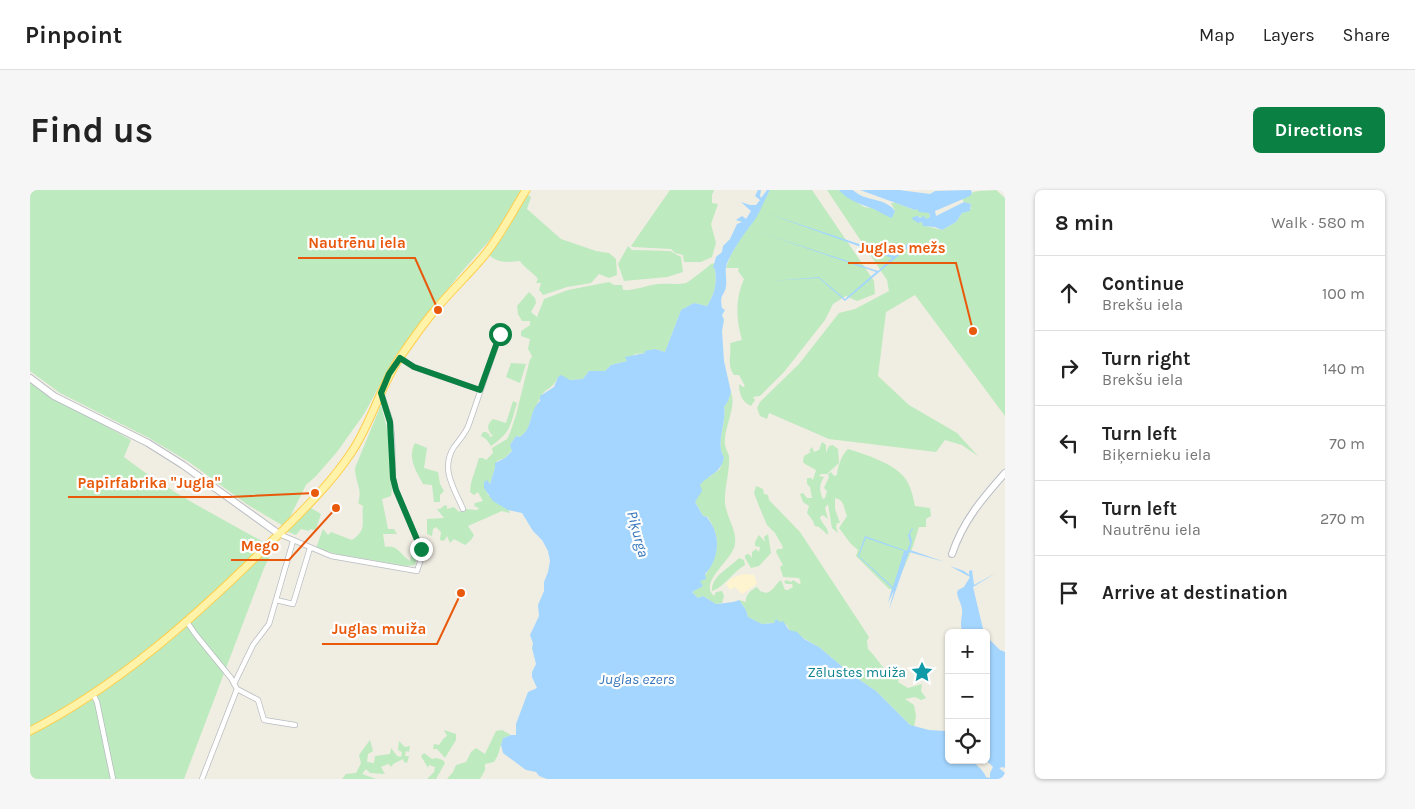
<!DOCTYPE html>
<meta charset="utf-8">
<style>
:root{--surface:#fff;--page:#f6f6f6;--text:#222;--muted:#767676;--line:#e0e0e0;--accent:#0b8043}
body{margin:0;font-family:Karla,sans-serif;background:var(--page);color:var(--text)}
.controls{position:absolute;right:15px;bottom:15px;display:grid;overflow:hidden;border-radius:8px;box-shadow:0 1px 4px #0004}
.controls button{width:45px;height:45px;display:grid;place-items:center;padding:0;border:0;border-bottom:1px solid var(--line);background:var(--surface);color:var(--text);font:25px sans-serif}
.stop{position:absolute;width:15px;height:15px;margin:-11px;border:4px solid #0b8043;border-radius:50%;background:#fff}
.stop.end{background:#0b8043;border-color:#fff;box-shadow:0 1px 5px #0008}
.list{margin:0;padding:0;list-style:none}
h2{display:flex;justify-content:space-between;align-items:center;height:65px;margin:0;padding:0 20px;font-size:21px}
h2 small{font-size:16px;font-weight:400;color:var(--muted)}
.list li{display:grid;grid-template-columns:32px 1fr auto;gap:15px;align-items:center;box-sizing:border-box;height:75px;padding:0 20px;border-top:1px solid var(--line)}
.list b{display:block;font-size:19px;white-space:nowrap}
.list p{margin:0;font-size:16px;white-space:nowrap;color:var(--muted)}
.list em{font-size:16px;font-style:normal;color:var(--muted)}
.icon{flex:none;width:28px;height:28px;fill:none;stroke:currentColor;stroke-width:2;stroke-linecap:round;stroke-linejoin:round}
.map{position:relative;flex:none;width:975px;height:589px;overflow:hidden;border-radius:8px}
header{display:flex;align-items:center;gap:30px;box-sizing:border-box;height:70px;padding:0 25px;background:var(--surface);border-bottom:1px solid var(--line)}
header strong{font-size:24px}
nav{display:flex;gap:28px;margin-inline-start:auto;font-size:18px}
.intro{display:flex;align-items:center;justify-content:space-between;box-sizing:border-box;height:120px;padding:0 30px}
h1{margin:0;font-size:35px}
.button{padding:12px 22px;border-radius:8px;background:var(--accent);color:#fff;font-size:18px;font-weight:700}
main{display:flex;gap:30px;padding:0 30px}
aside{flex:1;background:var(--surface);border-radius:8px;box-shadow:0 1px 4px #0004}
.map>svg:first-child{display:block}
</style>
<header>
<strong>Pinpoint</strong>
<nav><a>Map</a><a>Layers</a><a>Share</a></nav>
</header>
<div class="intro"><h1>Find us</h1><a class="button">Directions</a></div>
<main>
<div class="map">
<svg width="975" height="589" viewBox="0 0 975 589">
<rect width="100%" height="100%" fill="#f0ede3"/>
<path fill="#bdeabe" d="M0,0H494L471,37L429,85L366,165L334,224L307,262L286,286L276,295L255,337L218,315L159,272L119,248L30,203L0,181Z
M640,0H684L682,5V13L688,14L681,34L686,53L682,67L671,72H654L653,65L645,63L641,59L603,57L601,56Z
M740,0H782L844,91L845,104L827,111L816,106L803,114L795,130L754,182L730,206L723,207L725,210L721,216C712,212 709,204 709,194L713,197L715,196L709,185H704C696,174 702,166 700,153L712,150C706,129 705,109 714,89L708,81L709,78H696L701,65L713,43L721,35Z
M797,0H809L834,17L865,21L861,13H866L885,20L887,19L899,23L900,28L896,30L888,26L889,33L892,32L896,36L912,40L926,32L932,23L941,19V14L934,12L932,8C937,7 940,4 944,2C950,0 960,1 966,0L975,8V226L885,105L856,122L848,186L879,215L927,243L948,266L932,255L915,250L906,262L799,249L739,223L737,229L730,226L727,218L730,212L769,174L809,123L825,119L859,101L857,90Z
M497,4L501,7L497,19L531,49L566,61L579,63L586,69L587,85L579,88L569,84L561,93L537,97L513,105L509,100L511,93H506L508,89C502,81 495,79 490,71C476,72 470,74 459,65Z
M598,56L602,60L640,61L651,67L653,82L637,87L594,91L588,74Z
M685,73L683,78L685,79C687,94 685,103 677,116L664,113L651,120L635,162L625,159L616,163L605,164L597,171L581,175L575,181H559L553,189L540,190L528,187C522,200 517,197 512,205C509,210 505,218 503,223C499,233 500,239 490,247L486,246L480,255L482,260L475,268L467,271L462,289L456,299L458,305L477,317L480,323L472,321L438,336L444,345L441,350L435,355L424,349L420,353L417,346L414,351L410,350L411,342L406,337L403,339L402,346L397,344V329L414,328L407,319H410L415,315L417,316V319L424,317L429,322L433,320L435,323V319L447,320L449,318L444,316L445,313L453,311L448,302L444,305L440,302L441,293L449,268H453L456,270L463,263L462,258L477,249L480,243L486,225L500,169H501L502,166L498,159L500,149L491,146V141L500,135V131H492L488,124L487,116L499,102L505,108L506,113L501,122L507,127L514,109L538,100L579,92L584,95H592L593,100C603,101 618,95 628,94C637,93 647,95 656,93C659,92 679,76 681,74Z
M481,173L496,174L490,193L476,187Z
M0,192L19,205L101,250L94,267C140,303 193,329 244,358L234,378L154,589H0Z
M701,202C707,218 693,238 695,255C696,259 698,263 699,266C700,282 694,298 695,313C696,326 707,340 705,354C703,370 668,392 684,406L686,402L692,401L694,406L692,413L686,414L673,406L668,408L662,402L672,396L670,391C682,379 691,359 685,342C684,337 680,332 678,327L673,326L665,312L670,295L674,289L681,286L690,279L694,267C685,254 697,232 694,217L698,211Z
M483,211L487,213C480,236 481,242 461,256L456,249L451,246L453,242H456L460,245L459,247L463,246C457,240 456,235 463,229L476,233Z
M351,215L360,250L362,299L361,306L352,309L358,339H364L367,344H353L355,357C368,354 370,365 380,371L383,357L386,355L387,366L385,375L377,376L306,364L286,358L293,339L298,345L301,342L322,350C338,339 331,333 333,316L328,313C333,298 325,293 325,278Z
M792,252L796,255V263L799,256L803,255L808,259L809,273L797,284H791L789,286L794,287C789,295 789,300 793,309L795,308L797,301L794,298L799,287L798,284L801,282L804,286L807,285C807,278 812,264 818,259C834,264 863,273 874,287C881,295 883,307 885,316L900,318L901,326L896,329V337H889L883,356L865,399H859L826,366L828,360L821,354L809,338L817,326C813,317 815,310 805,308V319L810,333H807L806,337L808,343L802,338L798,314L795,318L798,329L793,325L790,327C791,334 799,337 798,345L789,337L785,336L783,331L777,323L779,316L773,312L770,304L773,303L777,308H782L780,297L777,294V288H781L783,290L786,280L775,274L773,272L774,266L781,262L779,261L782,257L784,262L789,260Z
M385,253L397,258L394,278L408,282L410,294L414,301L410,305V312H404L402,295L393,294C386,281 377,268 385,253Z
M726,296L733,299L734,304L738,305L739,310L770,342L839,447L837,451L838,459C847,468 853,479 863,488L872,479L871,488H869L868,492L878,498L892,494L891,501L896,508L891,510L885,507L875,509L884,515L886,526L884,537L880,535L846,501L821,484L789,457L759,440L757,435L750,432L732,434L718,427L716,420L709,410L716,412C715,405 721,400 727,397L730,401L736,403C744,401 745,394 751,390L755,400H758L763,397L762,394H756L754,392L756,390L761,392L763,390L769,394L771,393L769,388L753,387L750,377L753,375L746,362L747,359H752L753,357L745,343L737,335L729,316L724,303Z
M281,318L291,324L286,339L284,340L280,339L279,341L271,339L266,345L258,342L259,338Z
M738,344L741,363L729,376L721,378L715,368V365L719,364L722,368V362L726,359L729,362L730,357L725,356V352L729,345L735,352L734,347Z
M709,368L714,370L715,375C703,382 693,398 682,401C681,386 700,378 709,368Z
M414,540L426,544V550L415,568L407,559H403L404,554L409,555L414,548L417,546Z
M472,540L481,545L473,548L468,565L464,572L455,574V580L450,589H417L423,582L426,575L436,572L441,562L446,558L455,564L466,541Z
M340,550L343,561L338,564L337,572L344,573L345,566L360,564L361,558L367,566L371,567L372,562L368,560L369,551L375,557L380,556L379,562L376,561L375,566H379L377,573L374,572L373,569L363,574L362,577L358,574L351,577L355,584L340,583L336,579L332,584L346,589H312L316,584L326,583L331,573L329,565Z
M394,563L402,569L406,568L413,570L415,573L406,589H397L404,582L405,577L399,575L398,578L391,566Z"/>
<path fill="#fef4d0" d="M714,384L724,385L727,394L712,404L705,397L700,400L696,394C701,387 706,386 714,384Z"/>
<path fill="#a4d6ff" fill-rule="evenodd" d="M728,0H731L730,6L731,8L737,0H740C734,11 729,25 721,35C715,42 698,67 696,77C695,83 697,90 696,96C695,106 689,103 692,118L695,120L692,125L694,130L692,141L694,171L701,202L698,211L694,217C697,232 685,254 694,267C691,284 679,284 670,295L672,301L665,312L673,326L677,327C680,332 684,337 685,342C690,356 685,375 675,384L676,389L670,391L673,396L662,402L668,408L673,406L686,414C693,413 703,413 709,410L716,420L718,427L732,434L744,433L746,429L750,432L753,431L759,440L767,442L774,449L789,457L821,484L846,501L880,535L899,540L915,541L919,537V570H943C947,577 953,579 956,587L960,588V583L963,577L956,570V478L960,467L956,461V446L970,460L975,462V578L973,577L969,578L975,583V589H517L509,586L506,582L496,580L473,563L471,555L473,548L481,545H486V534L498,502L507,498L502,487V482L506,474L502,458L503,453L500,445L509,426L508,415L514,401V392L518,382L520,371L518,361L512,350L503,341L492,323L478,320L463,311L454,298V292L457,290L460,294L465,278V273L475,268L482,261L480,255L486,246L490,247C504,237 498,222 510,211V206L524,197L528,187L531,185L540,190L553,189L559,181H575L581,175L597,171L595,167L615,163V161L625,159L635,162L651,120L664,113L677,116C685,103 687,94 685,79L683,78L686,67L692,62L693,56L700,49L707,34L712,32L706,30L712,26L716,29L721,21L711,12L720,15H726L730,10L725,6Z
M809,0H823C835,12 855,7 865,21L862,28C856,26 850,22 844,19C831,14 818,11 809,0Z
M830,0H869L900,4L905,1L941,0L942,3L940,6L905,21L906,26L934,12L941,14L940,21L932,23L926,32L912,40L905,37L893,36L892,32L888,33L882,29L883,27L888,26L890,28L894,26L896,29L900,27L899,23L889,22L887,19L885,20Z
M736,23L865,66L878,53L881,55L815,111L789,88L742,91L789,87L815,109L846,82L726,41L848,81L862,68Z
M882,338H883L880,344L882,351L880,360L915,372L879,362L859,420L864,400L858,413L862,398L828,366L835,346L877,361L880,353L878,345ZM836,348L874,361L863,397L829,366Z
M920,376L934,381L939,385V381L942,380L944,395L966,383L943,397L954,443H934C928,435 933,428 932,419C931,413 928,409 927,403L928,400L934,397L940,387Z"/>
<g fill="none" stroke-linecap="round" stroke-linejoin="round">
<g stroke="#b8bcc1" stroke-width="6">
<path id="street" d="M370,168L384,177L450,200
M433,319C424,298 410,279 424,257C430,249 436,243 439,234L468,150L470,143L468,136
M249,344L301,366L387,381L391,369V359L366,300L363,288L362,246L360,230L351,203
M246,410L263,414L280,358
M157,432L166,445L201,488L207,499L228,510L234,530L265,535
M204,494L223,455L239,434L263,351
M63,504L67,512L83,589
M172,589L207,499"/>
</g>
<g stroke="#b9bdc3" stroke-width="8">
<path id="secondary" d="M0,188L24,206L118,253L153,275L249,344
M922,364C933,331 952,309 975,283"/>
</g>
<g stroke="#ffcf4d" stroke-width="9">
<path id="primary" d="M0,541C89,495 164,428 235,358C265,328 297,299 321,263C342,232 350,196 371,166C382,150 393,134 405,120C420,102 438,85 453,67C470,47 482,22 496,0"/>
</g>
<use href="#street" stroke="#fff" stroke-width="4.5"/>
<use href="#secondary" stroke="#fff" stroke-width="6"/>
<use href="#primary" stroke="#fff2a9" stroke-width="7"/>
</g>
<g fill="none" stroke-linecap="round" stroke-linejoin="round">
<path stroke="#0b8043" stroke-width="6" d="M391,359L366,300L363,288L360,232L351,203L359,184L370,168L384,177L450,200L470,144"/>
</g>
<defs>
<g id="sight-bare" transform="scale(1.725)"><path d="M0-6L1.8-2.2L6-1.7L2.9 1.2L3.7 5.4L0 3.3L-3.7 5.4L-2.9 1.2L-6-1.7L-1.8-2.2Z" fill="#0f9aa8" stroke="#fff" stroke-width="2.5" paint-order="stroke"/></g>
</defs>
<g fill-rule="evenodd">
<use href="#sight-bare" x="892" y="482"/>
</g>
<g text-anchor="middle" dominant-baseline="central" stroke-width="4.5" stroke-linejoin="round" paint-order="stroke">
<g font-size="14" fill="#0d838f" stroke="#fff" text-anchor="end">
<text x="876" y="482">Zēlustes muiža</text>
</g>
<g font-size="15" font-style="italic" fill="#3676bc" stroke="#fff">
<text transform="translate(608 344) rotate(75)">Piķurga</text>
<text x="607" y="489">Juglas ezers</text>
</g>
</g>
<path fill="none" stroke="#e8590c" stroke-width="2" d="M408 120L385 68H268M943 141L926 73H818M285 303L200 307H38M306 318L259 370H201M431 403L407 454H292"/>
<g fill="#e8590c" stroke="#fff" stroke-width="2">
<circle cx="408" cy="120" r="5"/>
<circle cx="943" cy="141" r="5"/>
<circle cx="285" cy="303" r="5"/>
<circle cx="306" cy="318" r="5"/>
<circle cx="431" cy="403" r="5"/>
</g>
<g font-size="15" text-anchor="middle" font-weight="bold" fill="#e8590c" stroke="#fff" stroke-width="4.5" stroke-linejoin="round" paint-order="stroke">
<text x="327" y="58">Nautrēnu iela</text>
<text x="872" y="63">Juglas mežs</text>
<text x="119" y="298">Papīrfabrika "Jugla"</text>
<text x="230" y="361">Mego</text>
<text x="349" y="444">Juglas muiža</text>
</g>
</svg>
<div class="controls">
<button>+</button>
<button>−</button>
<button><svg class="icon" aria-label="locate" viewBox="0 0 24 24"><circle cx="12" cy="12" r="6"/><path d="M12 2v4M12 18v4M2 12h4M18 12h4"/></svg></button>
</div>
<div class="stop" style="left:470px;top:144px"></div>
<div class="stop end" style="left:391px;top:359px"></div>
</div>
<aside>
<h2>8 min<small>Walk · 580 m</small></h2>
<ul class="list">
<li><svg class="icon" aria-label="ahead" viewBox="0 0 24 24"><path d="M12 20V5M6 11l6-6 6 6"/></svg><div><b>Continue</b><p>Brekšu iela</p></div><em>100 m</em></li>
<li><svg class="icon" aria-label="right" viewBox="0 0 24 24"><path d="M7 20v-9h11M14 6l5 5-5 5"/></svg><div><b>Turn right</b><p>Brekšu iela</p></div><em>140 m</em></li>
<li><svg class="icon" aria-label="left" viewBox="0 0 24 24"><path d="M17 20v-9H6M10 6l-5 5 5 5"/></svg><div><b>Turn left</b><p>Biķernieku iela</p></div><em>70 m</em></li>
<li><svg class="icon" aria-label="left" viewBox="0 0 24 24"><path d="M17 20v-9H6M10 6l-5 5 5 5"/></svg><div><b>Turn left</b><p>Nautrēnu iela</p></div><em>270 m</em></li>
<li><svg class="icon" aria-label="arrive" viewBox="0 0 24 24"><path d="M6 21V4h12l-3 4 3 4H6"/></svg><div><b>Arrive at destination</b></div></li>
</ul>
</aside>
</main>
